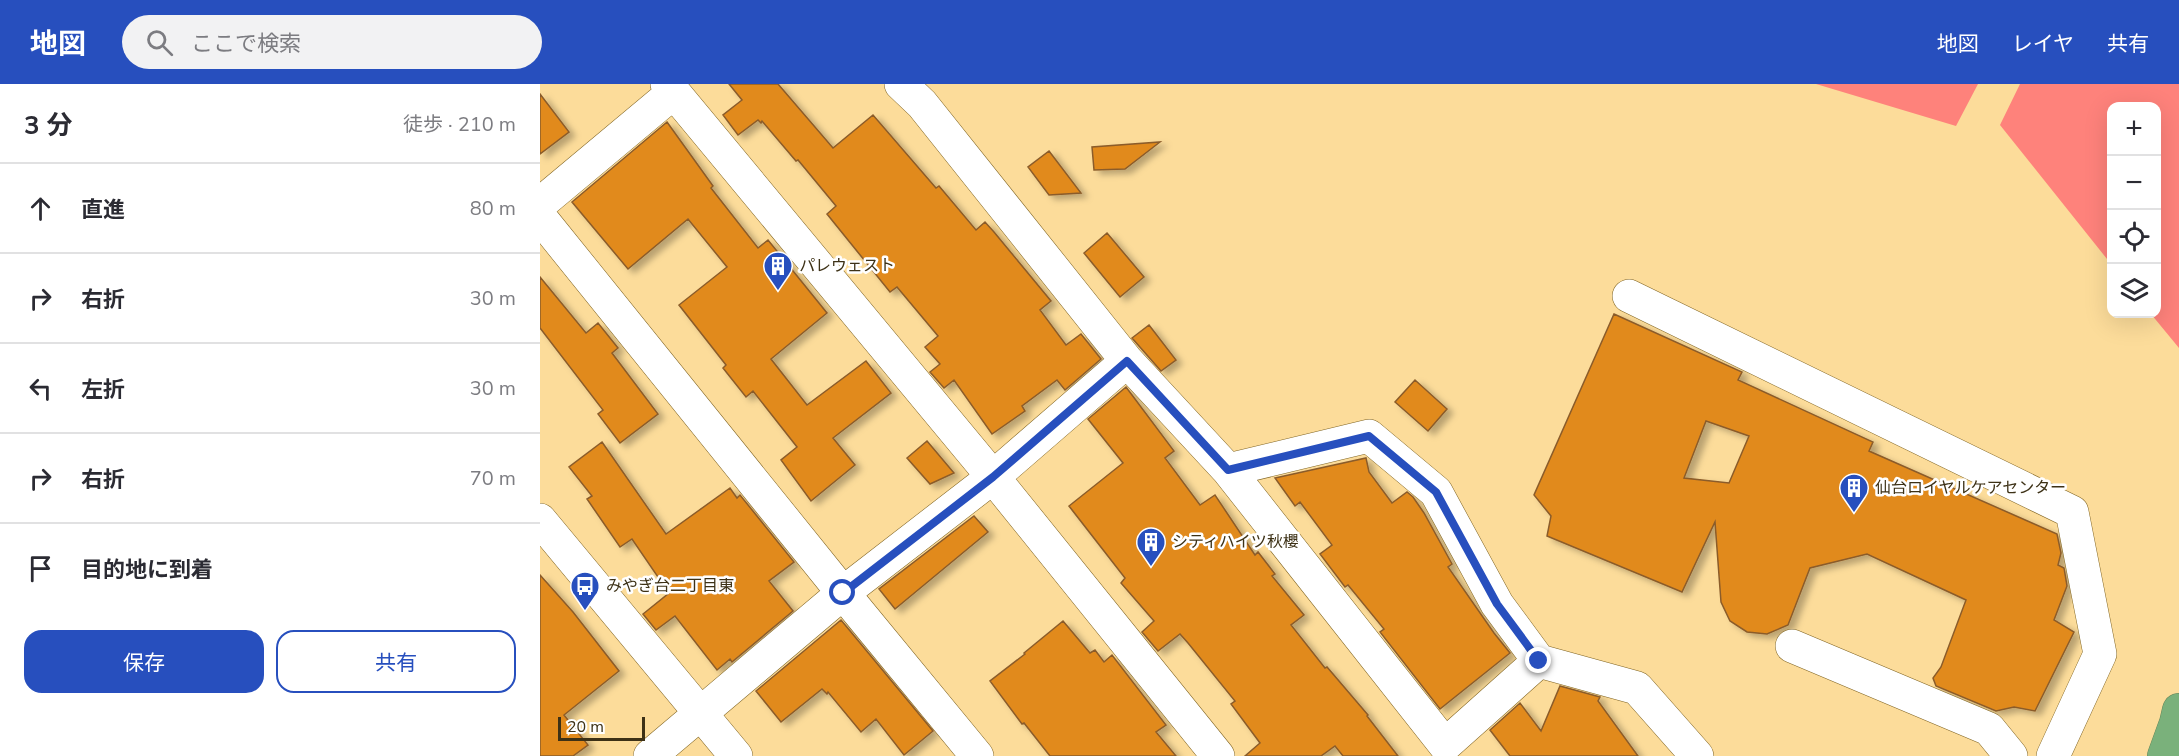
<!DOCTYPE html>
<html lang="ja">
<meta charset="utf-8">
<style>
:root{--surface:#fff;--page:#f2f2f3;--text:#2b2b33;--muted:#7c7c81;--line:#e1e1e2;--accent:#274fbe}
body{margin:0;font-family:"Nunito Sans","Noto Sans JP",sans-serif;background:var(--page);color:var(--text)}
.controls{position:absolute;right:18px;top:18px;display:grid;overflow:hidden;border-radius:12px;box-shadow:0 6px 24px #0002}
.controls button{width:54px;height:54px;display:grid;place-items:center;padding:0;border:0;border-bottom:2px solid var(--line);background:var(--surface);color:var(--text);font:30px sans-serif}
.scale{position:absolute;left:18px;bottom:15px;width:87px;box-sizing:border-box;padding-left:6px;border:3px solid #3d3116;border-top:0;font-size:16px;line-height:21px;white-space:nowrap;color:#3d3116;-webkit-text-stroke:4px #fff;paint-order:stroke}
.stop{position:absolute;width:18px;height:18px;margin:-14px;border:4px solid #274fbe;border-radius:50%;background:#fff}
.stop.end{background:#274fbe;border-color:#fff;box-shadow:0 2px 6px #0008}
.list{margin:0;padding:0;list-style:none}
h2{display:flex;justify-content:space-between;align-items:center;height:78px;margin:0;padding:0 24px;font-size:26px}
h2 small{font-size:20px;font-weight:400;color:var(--muted)}
.list li{display:grid;grid-template-columns:39px 1fr auto;gap:18px;align-items:center;box-sizing:border-box;height:90px;padding:0 24px;border-top:2px solid var(--line)}
.list b{display:block;font-size:22px;white-space:nowrap}
.list em{font-size:20px;font-style:normal;color:var(--muted)}
.actions{display:flex;gap:12px;padding:18px 24px}
.actions a{flex:1;padding:14px 0;border:2px solid var(--accent);border-radius:18px;text-align:center;font-size:21px;color:var(--accent)}
.actions .main{background:var(--accent);color:#fff}
.icon{flex:none;width:33px;height:33px;fill:none;stroke:currentColor;stroke-width:2;stroke-linecap:round;stroke-linejoin:round}
.map{position:relative;flex:none;width:1639px;height:672px;overflow:hidden}
header{display:flex;align-items:center;gap:36px;box-sizing:border-box;height:84px;padding:0 30px;background:var(--accent);color:#fff}
header strong{font-size:28px}
nav{display:flex;gap:33px;margin-inline-start:auto;font-size:21px}
.search{width:420px;height:54px;background:var(--page);display:flex;align-items:center;gap:15px;box-sizing:border-box;padding:0 21px;border-radius:33px;color:var(--muted);font-size:22px}
main{display:flex}
aside{flex:1;background:var(--surface)}
.map>svg:first-child{display:block}
</style>
<header>
<strong>地図</strong>
<div class="search"><svg class="icon" aria-label="search" viewBox="0 0 24 24"><circle cx="10" cy="10" r="6"/><path d="M15 15l6 6"/></svg>ここで検索</div>
<nav><a>地図</a><a>レイヤ</a><a>共有</a></nav>
</header>
<main>
<aside>
<h2>3 分<small>徒歩 · 210 m</small></h2>
<ul class="list">
<li><svg class="icon" aria-label="ahead" viewBox="0 0 24 24"><path d="M12 20V5M6 11l6-6 6 6"/></svg><div><b>直進</b></div><em>80 m</em></li>
<li><svg class="icon" aria-label="right" viewBox="0 0 24 24"><path d="M7 20v-9h11M14 6l5 5-5 5"/></svg><div><b>右折</b></div><em>30 m</em></li>
<li><svg class="icon" aria-label="left" viewBox="0 0 24 24"><path d="M17 20v-9H6M10 6l-5 5 5 5"/></svg><div><b>左折</b></div><em>30 m</em></li>
<li><svg class="icon" aria-label="right" viewBox="0 0 24 24"><path d="M7 20v-9h11M14 6l5 5-5 5"/></svg><div><b>右折</b></div><em>70 m</em></li>
<li><svg class="icon" aria-label="arrive" viewBox="0 0 24 24"><path d="M6 21V4h12l-3 4 3 4H6"/></svg><div><b>目的地に到着</b></div></li>
</ul>
<div class="actions"><a class="main">保存</a><a>共有</a></div>
</aside>
<div class="map">
<svg width="1639" height="672" viewBox="0 0 1639 672">
<defs>
<filter id="shadow"><feDropShadow dx="6" dy="4" stdDeviation="3" flood-color="#0004"/></filter>
</defs>
<rect width="100%" height="100%" fill="#fcdc9a"/>
<path fill="#fe827b" d="M1276,0H1438L1416,42Z
M1480,0H1639V264L1611,230H1616V22H1572L1571,180L1460,41Z"/>
<path fill="#e18a1d" stroke="#8b5c2a" stroke-width="1.5" fill-rule="evenodd" filter="url(#shadow)" d="M189,0H238L293,64L333,31L396,104L399,102L436,146L445,138L454,148L511,217L500,226L526,261L541,250L561,275L525,306L517,296L482,322L485,327L452,350L414,296L404,304L390,288L400,280L385,263L398,252L357,203L350,208L287,130L296,122L258,76L256,77L222,37L221,39L218,36L198,51L183,31L202,16Z
M0,10L29,48L0,70Z
M127,38L173,102L171,104L218,164L228,156L287,229L231,275L267,321L326,277L351,309L293,354L315,381L271,417L241,376L257,363L213,307L206,313L183,284L186,281L139,221L187,183L148,135L88,185L32,118Z
M620,58L585,85L554,86L552,63Z
M509,67L541,109L509,111L488,83Z
M567,149L604,193L580,213L544,169Z
M0,193L46,249L58,239L78,264L72,269L118,330L80,359L58,330L63,326L0,244Z
M1074,230L1202,288L1198,296L1333,358L1329,367L1517,450L1521,469L1518,481L1524,484L1527,502L1514,536L1534,548L1495,627L1474,623L1456,627L1396,602L1393,594L1401,583L1426,516L1327,470L1270,484L1248,541L1227,550L1207,548L1190,537L1181,518L1175,438L1142,508L1007,452L1011,432L994,411ZM1166,337L1209,352L1189,399L1144,394Z
M609,241L636,276L621,287L592,254Z
M875,296L907,325L888,347L855,318Z
M586,303L634,367L625,374L660,421L675,411L715,471L718,468L735,490L732,492L764,531L751,541L785,584L787,583L828,631L827,632L858,672H803L795,662L781,672H705L720,659L691,620L695,617L648,559L640,550L618,567L602,548L614,537L581,499L585,494L529,422L583,379L548,335Z
M387,357L414,389L390,400L367,374Z
M62,358L126,450L190,404L197,414L200,411L254,478L229,497L253,527L192,578L190,575L177,586L135,532L116,546L103,530L129,509L92,455L80,463L47,415L52,412L29,383Z
M826,374L829,388L852,419L867,408L873,413L884,429L912,480L908,483L954,549L970,569L900,625L840,548L844,545L808,501L805,503L780,470L792,461L760,418L755,422L735,394Z
M434,432L448,448L355,525L339,505Z
M0,491L33,528L79,587L24,631L48,661L33,672H0Z
M301,536L393,647L364,671L336,635L321,648L288,608L287,610L282,605L241,638L216,607Z
M523,537L550,569L555,566L564,578L572,571L626,641L616,648L636,672H510L484,639L482,640L450,597L485,570L484,569Z
M1020,602L1060,613L1058,617L1098,672H970L950,646L980,619L1001,647Z"/>
<g fill="none" stroke-linecap="round" stroke-linejoin="round">
<g stroke="#816523" stroke-width="34">
<path id="minor" d="M127,0L453,393L678,672
M361,0L382,20L587,277
M0,120L134,8
M0,133L303,509L437,672
M1089,212L1532,428L1560,570L1513,672
M688,386L829,352L896,408L957,520L999,577
M0,436L196,672
M1252,562L1449,645L1471,672
M110,672L303,509L453,393L587,277L688,386L905,661L999,577L1097,604L1157,672"/>
</g>
<g stroke="#658458" stroke-width="34">
<path id="highway" d="M1624,672L1636,639L1639,626"/>
</g>
<use href="#minor" stroke="#fff" stroke-width="33"/>
<use href="#highway" stroke="#7ab17b" stroke-width="33"/>
</g>
<g fill="none" stroke-linecap="round" stroke-linejoin="round">
<path stroke="#274fbe" stroke-width="8" d="M303,509L453,393L587,277L688,386L829,352L896,408L957,520L999,577"/>
</g>
<defs>
<g id="building-pin" transform="scale(1.5)"><path d="M0 17L-7.5 6A9.5 9.5 0 1 1 7.5 6Z" fill="#274fbe" stroke="#fff"/><path d="M-4-6H4V6H1V3H-1V6H-4ZM-2.5-4.3h1.7v1.8h-1.7ZM.8-4.3h1.7v1.8H.8ZM-2.5-1h1.7V.8h-1.7ZM.8-1h1.7V.8H.8Z" fill="#fff"/></g>
<g id="bus-pin" transform="scale(1.5)"><path d="M0 17L-7.5 6A9.5 9.5 0 1 1 7.5 6Z" fill="#274fbe" stroke="#fff"/><path d="M-5-6H5V4H4V6H2V4H-2V6H-4V4H-5ZM-3.5-4V0h7V-4ZM-3.5 1.2v1.5H-2V1.2ZM2 1.2v1.5H3.5V1.2Z" fill="#fff"/></g>
</defs>
<g fill-rule="evenodd">
<use href="#building-pin" x="238" y="182"/>
<use href="#building-pin" x="1314" y="404"/>
<use href="#building-pin" x="611" y="458"/>
<use href="#bus-pin" x="45" y="502"/>
</g>
<g text-anchor="middle" dominant-baseline="central" stroke-width="5" stroke-linejoin="round" paint-order="stroke">
<g font-size="16" fill="#3d3116" stroke="#fff" text-anchor="start">
<text x="259" y="182">パレウェスト</text>
<text x="1335" y="404">仙台ロイヤルケアセンター</text>
<text x="632" y="458">シティハイツ秋櫻</text>
<text x="66" y="502">みやぎ台二丁目東</text>
</g>
</g>
</svg>
<div class="controls">
<button>+</button>
<button>−</button>
<button><svg class="icon" aria-label="locate" viewBox="0 0 24 24"><circle cx="12" cy="12" r="6"/><path d="M12 2v4M12 18v4M2 12h4M18 12h4"/></svg></button>
<button><svg class="icon" aria-label="layers" viewBox="0 0 24 24"><path d="M12 4l9 5-9 5-9-5zM3 14l9 5 9-5"/></svg></button>
</div>
<div class="scale">20 m</div>
<div class="stop" style="left:303px;top:509px"></div>
<div class="stop end" style="left:999px;top:577px"></div>
</div>
</main>
